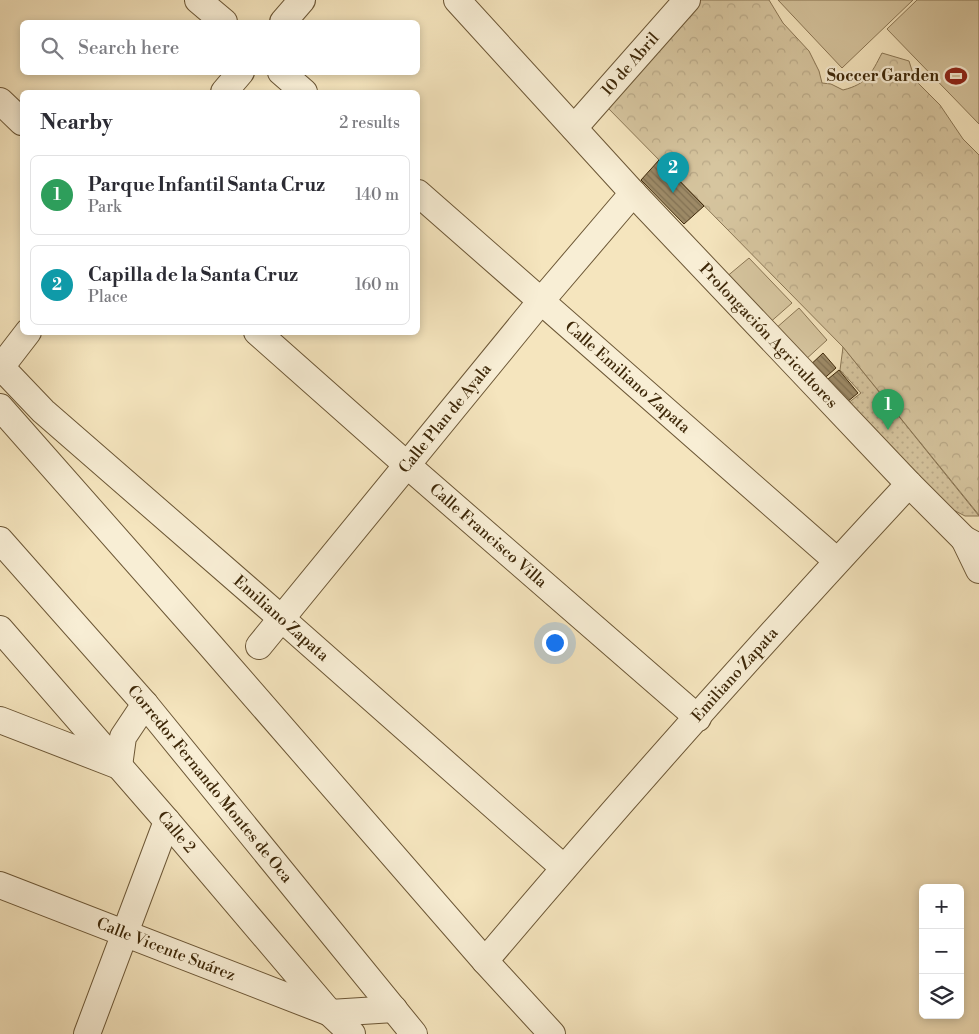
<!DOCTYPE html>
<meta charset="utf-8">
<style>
:root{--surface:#fff;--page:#f7f7f7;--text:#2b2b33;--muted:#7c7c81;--line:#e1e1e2;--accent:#0f766e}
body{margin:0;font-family:"Libre Bodoni",serif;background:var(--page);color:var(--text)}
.controls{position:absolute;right:15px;bottom:15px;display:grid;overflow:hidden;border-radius:8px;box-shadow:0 2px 8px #0003}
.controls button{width:45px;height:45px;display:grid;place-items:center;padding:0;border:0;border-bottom:1px solid var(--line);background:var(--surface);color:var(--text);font:25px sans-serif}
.you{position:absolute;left:554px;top:642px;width:18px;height:18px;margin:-12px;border:4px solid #fff;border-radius:50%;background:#1a73e8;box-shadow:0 0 0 8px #1a73e833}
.badge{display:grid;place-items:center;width:32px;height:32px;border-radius:50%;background:var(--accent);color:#fff;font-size:16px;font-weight:700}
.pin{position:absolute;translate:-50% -41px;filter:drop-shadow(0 1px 2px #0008)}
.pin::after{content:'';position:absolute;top:26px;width:18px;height:15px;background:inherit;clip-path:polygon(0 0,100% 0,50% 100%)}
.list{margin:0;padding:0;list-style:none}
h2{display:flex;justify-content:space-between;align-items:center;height:65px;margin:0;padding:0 20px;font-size:21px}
h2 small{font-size:16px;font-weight:400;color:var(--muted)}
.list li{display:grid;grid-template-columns:32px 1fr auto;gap:15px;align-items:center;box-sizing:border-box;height:80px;margin:0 10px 10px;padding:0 10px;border:1px solid var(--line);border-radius:8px}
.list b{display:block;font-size:19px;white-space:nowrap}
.list p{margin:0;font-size:16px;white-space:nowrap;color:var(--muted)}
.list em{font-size:16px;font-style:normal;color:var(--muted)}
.icon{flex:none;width:28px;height:28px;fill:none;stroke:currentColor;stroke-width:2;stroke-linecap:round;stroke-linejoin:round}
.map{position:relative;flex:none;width:979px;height:1034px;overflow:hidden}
.search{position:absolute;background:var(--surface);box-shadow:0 2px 8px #0003;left:20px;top:20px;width:400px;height:55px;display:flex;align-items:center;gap:12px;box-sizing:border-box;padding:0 18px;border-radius:8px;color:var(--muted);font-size:19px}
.panel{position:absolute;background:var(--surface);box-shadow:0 2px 8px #0003;left:20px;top:90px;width:400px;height:245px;border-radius:8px}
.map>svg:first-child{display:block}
</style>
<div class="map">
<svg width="979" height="1034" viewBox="0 0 979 1034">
<defs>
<pattern id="green-dots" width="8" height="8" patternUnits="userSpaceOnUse" patternTransform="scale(1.25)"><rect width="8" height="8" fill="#d6c59f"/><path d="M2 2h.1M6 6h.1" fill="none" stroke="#b9a988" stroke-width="1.8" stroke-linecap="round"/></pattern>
<pattern id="forest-crowns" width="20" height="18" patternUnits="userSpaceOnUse" patternTransform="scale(1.25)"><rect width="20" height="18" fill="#d6c59f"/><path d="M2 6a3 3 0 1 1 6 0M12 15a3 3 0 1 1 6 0" fill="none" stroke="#b9a988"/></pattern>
<pattern id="building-back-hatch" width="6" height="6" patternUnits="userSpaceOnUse" patternTransform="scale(1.25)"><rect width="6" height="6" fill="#9d8a67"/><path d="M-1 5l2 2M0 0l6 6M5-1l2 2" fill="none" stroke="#817153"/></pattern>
</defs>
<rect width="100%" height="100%" fill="#f5e5be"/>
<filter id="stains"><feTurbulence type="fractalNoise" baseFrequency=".004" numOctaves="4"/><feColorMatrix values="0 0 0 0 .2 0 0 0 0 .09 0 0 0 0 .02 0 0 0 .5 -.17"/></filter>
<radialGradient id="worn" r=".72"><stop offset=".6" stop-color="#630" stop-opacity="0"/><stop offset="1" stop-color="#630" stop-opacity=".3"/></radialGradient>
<path fill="url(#green-dots)" stroke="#8a7654" d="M843,347L979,516H965L938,502L843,407L861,393L840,370Z"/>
<path fill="url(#forest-crowns)" stroke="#8a7654" d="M698,0H769L783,23L809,51L819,71L822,83L831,84L843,90C867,84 871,74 882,53L909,61L915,80L940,105L963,139L979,155V515L843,347L605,105Z"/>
<path fill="#d6c59f" stroke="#8a7654" d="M778,0H913L842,68Z
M917,0H979V124L887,29Z
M749,258L792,303L767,325L725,278Z
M799,308L827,340L804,361L775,329Z"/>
<path fill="url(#building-back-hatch)" stroke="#3e2809" d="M659,160L704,206L684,224L641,180Z
M823,353L836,368L819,383L806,369Z
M839,370L858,393L841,407L822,384Z"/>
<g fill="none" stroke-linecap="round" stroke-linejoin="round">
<g stroke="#6c5736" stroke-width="28">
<g id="minor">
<path d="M198,0L224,22"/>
<path id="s1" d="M457,0L633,193L909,484L964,539L979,547"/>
<path d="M283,22L302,0"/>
<path d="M281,72L304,92"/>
<path d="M224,92L241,72"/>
<path d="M0,101L22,122"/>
<path id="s2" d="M574,128L687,0"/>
<path id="s3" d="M418,193L837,561"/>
<path id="s4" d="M257,332L407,465L698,718"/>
<path id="s5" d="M0,366L43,411L282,619L564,868"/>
<path d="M1,367L28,332"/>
<path d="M0,407L210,645L485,961L552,1034"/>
<path d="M964,539L979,570"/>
<path id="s6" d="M0,540L145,704L414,1034"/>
<path id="s7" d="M0,629L167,821L330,1013L352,1034"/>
<path id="s8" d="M259,646L541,301L633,193"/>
<path d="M0,720L119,766L123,737L145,704"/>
<path id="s9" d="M0,885L330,1013L394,1009"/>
<path id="s10" d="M485,961C622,799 764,640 909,484"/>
<path d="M87,1034L167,821"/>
</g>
</g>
<use href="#minor" stroke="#f8eed5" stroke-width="26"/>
</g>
<defs>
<g id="stadium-bare" transform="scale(1.725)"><path d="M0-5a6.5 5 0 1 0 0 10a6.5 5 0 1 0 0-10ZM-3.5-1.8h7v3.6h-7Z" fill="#8f2418" stroke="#f8eed5" stroke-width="2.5" paint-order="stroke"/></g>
</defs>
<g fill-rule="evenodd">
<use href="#stadium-bare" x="956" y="76"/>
</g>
<g text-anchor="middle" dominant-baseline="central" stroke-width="4.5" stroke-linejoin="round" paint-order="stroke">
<g font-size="16" fill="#3e2809" stroke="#f8eed5">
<text stroke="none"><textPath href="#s2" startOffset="85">10 de Abril</textPath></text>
<text stroke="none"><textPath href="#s1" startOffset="458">Prolongación Agricultores</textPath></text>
<text stroke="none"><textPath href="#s3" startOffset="279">Calle Emiliano Zapata</textPath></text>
<text stroke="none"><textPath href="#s8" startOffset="294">Calle Plan de Ayala</textPath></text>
<text stroke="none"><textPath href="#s4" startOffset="308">Calle Francisco Villa</textPath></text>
<text stroke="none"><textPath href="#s5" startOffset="378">Emiliano Zapata</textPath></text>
<text stroke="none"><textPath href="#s10" startOffset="380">Emiliano Zapata</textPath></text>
<text stroke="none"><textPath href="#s6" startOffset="322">Corredor Fernando Montes de Oca</textPath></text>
<text stroke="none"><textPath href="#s7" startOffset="269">Calle 2</textPath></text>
<text stroke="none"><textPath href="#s9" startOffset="178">Calle Vicente Suárez</textPath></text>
</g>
<g font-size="16" font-weight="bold" fill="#3e2809" stroke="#f8eed5" text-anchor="end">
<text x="939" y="76">Soccer Garden</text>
</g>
</g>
<rect width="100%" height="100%" filter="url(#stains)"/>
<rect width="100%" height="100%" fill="url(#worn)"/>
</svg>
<div class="controls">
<button>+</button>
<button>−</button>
<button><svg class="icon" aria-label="layers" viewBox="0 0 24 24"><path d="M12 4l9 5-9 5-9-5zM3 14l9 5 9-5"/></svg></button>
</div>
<div class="you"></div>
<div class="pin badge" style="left:888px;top:430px;background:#2e9e5b">1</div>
<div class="pin badge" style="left:673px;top:193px;background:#0f9aa8">2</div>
<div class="search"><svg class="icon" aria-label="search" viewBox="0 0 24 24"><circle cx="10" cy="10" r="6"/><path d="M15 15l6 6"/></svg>Search here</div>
<section class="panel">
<h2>Nearby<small>2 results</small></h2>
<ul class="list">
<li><span class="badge" style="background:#2e9e5b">1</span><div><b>Parque Infantil Santa Cruz</b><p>Park</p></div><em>140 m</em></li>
<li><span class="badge" style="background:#0f9aa8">2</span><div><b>Capilla de la Santa Cruz</b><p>Place</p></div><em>160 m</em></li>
</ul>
</section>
</div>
